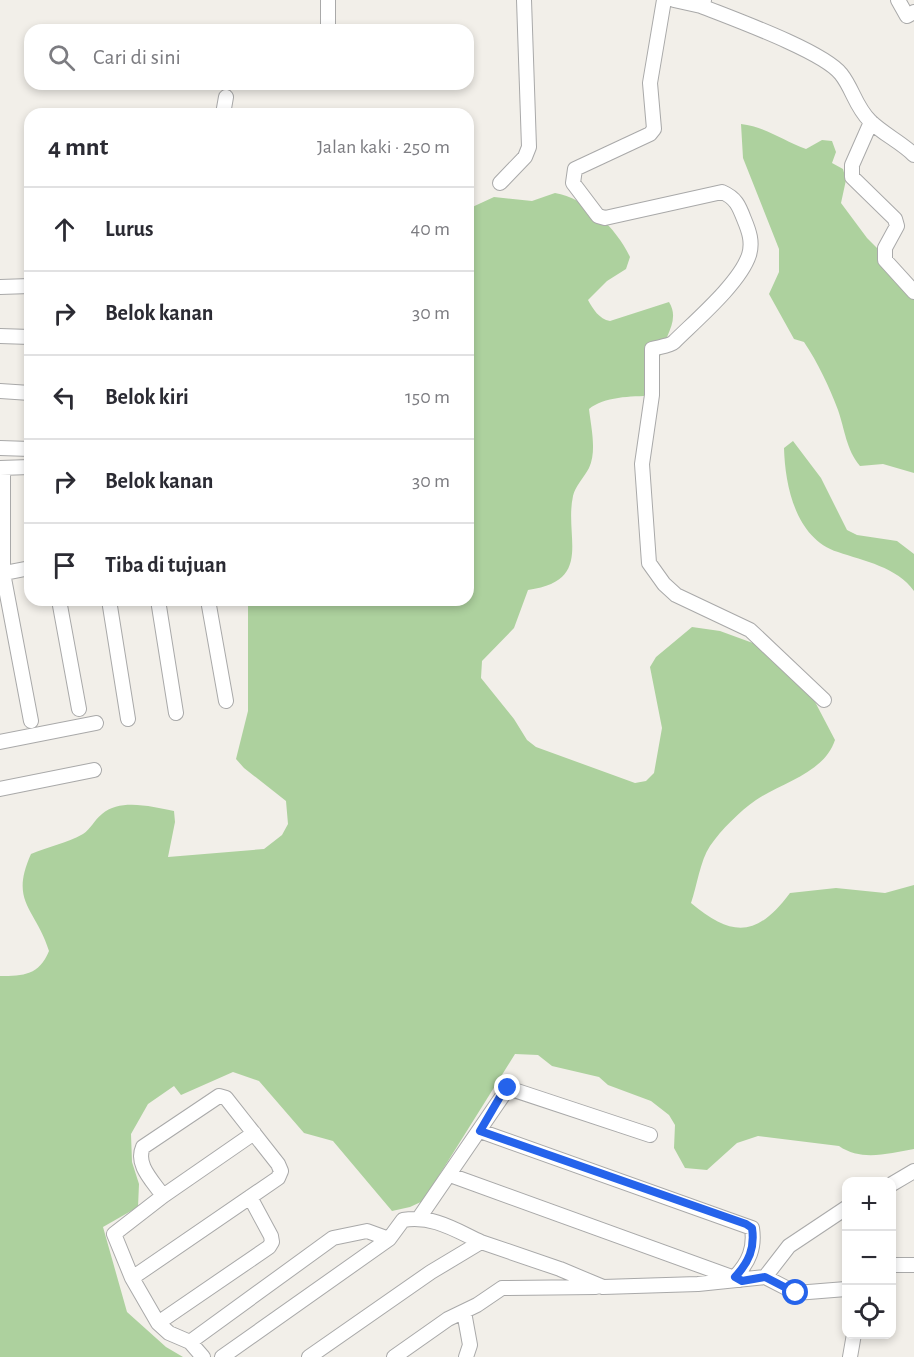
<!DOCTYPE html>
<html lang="id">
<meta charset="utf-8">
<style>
:root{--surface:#fff;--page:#f2f2f3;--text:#2b2b33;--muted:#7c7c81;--line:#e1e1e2}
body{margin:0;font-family:"Alegreya Sans",sans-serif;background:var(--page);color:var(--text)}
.controls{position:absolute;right:18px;bottom:18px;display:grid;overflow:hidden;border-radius:12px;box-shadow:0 3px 9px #0003}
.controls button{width:54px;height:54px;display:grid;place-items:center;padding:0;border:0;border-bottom:2px solid var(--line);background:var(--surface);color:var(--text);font:30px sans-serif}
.stop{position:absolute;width:18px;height:18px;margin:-14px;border:4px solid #2563eb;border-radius:50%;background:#fff}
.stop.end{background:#2563eb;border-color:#fff;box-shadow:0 2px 6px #0008}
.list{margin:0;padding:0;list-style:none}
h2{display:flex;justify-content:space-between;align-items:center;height:78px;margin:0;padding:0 24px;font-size:26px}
h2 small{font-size:20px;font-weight:400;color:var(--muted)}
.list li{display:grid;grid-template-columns:39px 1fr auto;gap:18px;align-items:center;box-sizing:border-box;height:84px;padding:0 24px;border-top:2px solid var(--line)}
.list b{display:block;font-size:22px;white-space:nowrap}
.list em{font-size:20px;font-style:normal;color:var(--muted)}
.icon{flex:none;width:33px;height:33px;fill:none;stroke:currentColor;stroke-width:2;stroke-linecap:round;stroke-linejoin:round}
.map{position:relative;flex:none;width:914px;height:1357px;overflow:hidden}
.search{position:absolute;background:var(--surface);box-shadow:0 3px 9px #0003;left:24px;top:24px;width:450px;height:66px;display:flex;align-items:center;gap:15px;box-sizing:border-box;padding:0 21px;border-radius:18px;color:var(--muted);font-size:22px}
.panel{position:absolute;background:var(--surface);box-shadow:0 3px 9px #0003;left:24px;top:108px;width:450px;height:498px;border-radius:18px}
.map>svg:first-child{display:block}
</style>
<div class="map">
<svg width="914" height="1357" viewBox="0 0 914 1357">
<rect width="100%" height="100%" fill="#f2efe9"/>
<path fill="#add19e" d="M741,124C766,127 783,141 806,149L822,140L832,141L836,152L832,163L843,169L846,180L841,203L867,238L885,256L914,297V473L883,464L860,466C846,449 845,430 838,410C829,386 818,363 804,342L794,339L769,294L779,272V249L743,158Z
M555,193C586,198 617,229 630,257L626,269L607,281L588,300C593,309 599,319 610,321L669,302C681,321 663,338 660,357C658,369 660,384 660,396C639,396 606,395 589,409C591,427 597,451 589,468C584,477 575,487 573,496C564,537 594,581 528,590L514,628L482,661L481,678L514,719L527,740L536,747L635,783L646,781L654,773L662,728L650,667L656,657L692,627L720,631L761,646L813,698L835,740C824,773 783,782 756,800C740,811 721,830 710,846C700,861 697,886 691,903C733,938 757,937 790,893L836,888L885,893L914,885V1149C889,1153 862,1162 839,1146L758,1136L737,1143L707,1170L685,1168L674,1148L675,1125L669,1115L651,1101L608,1085L599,1077L552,1066L538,1055L515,1054L423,1201L410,1207L392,1211L333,1141L304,1133L259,1081L233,1072L181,1095L174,1086L148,1104L131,1134L132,1162L139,1184L138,1207L103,1227L127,1312L166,1347L183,1357H0V976C24,976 39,975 49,951C36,908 9,903 31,854C47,847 67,843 83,834C91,829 94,820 102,814C121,798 152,807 174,811L175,822L168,857L264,849L282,835L288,824L286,801L244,768L236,759L248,711V600H392L395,606L417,604L429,600H468V514L472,504L468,475V209L494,197L532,201Z
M793,441L821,478L847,530L857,535L897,541L914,554V591C897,567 864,561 838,552C796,539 785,486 784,448Z"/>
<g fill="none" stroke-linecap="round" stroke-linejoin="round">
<g stroke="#a9a9a9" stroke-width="16">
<path id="minor" d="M664,0L650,83L654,129L650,134L575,169L573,183L598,216L605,218L722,192C736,198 739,206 744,219C749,231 753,242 749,255C740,283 695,321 674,342C670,346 658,347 652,349V395L642,464L649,563L664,584L676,595L750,630L824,700
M674,0L701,6L704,0
M898,0L907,16L914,12
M701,6C731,18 823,51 841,74C853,89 855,106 870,121C883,134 901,142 914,155
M328,30V0
M223,114L226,97
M871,122L852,165V177L895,219L897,226L885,248V260L914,292
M500,183L525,157L529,147L524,0
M0,287L30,286
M0,336L30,337
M0,391L30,393
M0,448L30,449
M0,468L30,467
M3,468V573L31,721
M0,574L30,568
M59,600L79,709
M109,600L128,719
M158,600L176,713
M208,600L226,701
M0,742L96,723
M0,789L94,770
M480,1131L752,1228C755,1248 749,1262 735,1277
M450,1175L740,1280
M892,1184L914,1171
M419,1218L508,1088L650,1135
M892,1265H914
M765,1277L789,1246L846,1208
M132,1278L278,1178L281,1171L278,1164L226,1098L219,1096L143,1147C135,1165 153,1181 163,1196
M464,1312L470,1345L466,1357
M158,1323L269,1247L272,1242L271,1236L250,1197
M190,1342L333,1238L367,1231L389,1239
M203,1357L190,1342L169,1333L158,1323L132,1278L114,1234L163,1196L254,1133
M222,1357L389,1239L403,1220C433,1215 455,1230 481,1242
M309,1357L431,1272L481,1242L560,1269L603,1287L698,1284L765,1277L796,1293L846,1289
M394,1357L448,1319L477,1305L502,1288L596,1287
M850,1357L854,1334"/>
</g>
<use href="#minor" stroke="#fff" stroke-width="14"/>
</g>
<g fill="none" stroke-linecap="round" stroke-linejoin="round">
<path stroke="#2563eb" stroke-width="8" d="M508,1088L504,1090L480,1131L746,1224L752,1228C755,1248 749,1262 735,1277L742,1281L765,1277L796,1293"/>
</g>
</svg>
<div class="controls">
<button>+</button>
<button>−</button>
<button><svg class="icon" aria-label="locate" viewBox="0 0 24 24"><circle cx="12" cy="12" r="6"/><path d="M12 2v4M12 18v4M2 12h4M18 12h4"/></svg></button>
</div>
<div class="stop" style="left:796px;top:1293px"></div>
<div class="stop end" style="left:508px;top:1088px"></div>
<div class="search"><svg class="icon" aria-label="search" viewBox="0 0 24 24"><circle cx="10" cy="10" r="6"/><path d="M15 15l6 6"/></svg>Cari di sini</div>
<section class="panel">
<h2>4 mnt<small>Jalan kaki · 250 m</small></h2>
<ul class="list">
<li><svg class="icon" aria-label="ahead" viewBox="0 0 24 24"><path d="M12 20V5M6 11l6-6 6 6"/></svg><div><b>Lurus</b></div><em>40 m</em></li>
<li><svg class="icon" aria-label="right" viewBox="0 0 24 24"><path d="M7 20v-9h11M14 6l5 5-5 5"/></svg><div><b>Belok kanan</b></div><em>30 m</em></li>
<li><svg class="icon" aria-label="left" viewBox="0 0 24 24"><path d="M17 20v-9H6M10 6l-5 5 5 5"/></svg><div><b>Belok kiri</b></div><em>150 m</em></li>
<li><svg class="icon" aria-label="right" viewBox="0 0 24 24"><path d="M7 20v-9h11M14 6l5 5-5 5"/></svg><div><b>Belok kanan</b></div><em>30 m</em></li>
<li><svg class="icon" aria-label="arrive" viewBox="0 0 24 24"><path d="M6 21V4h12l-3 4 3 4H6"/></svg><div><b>Tiba di tujuan</b></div></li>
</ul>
</section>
</div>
